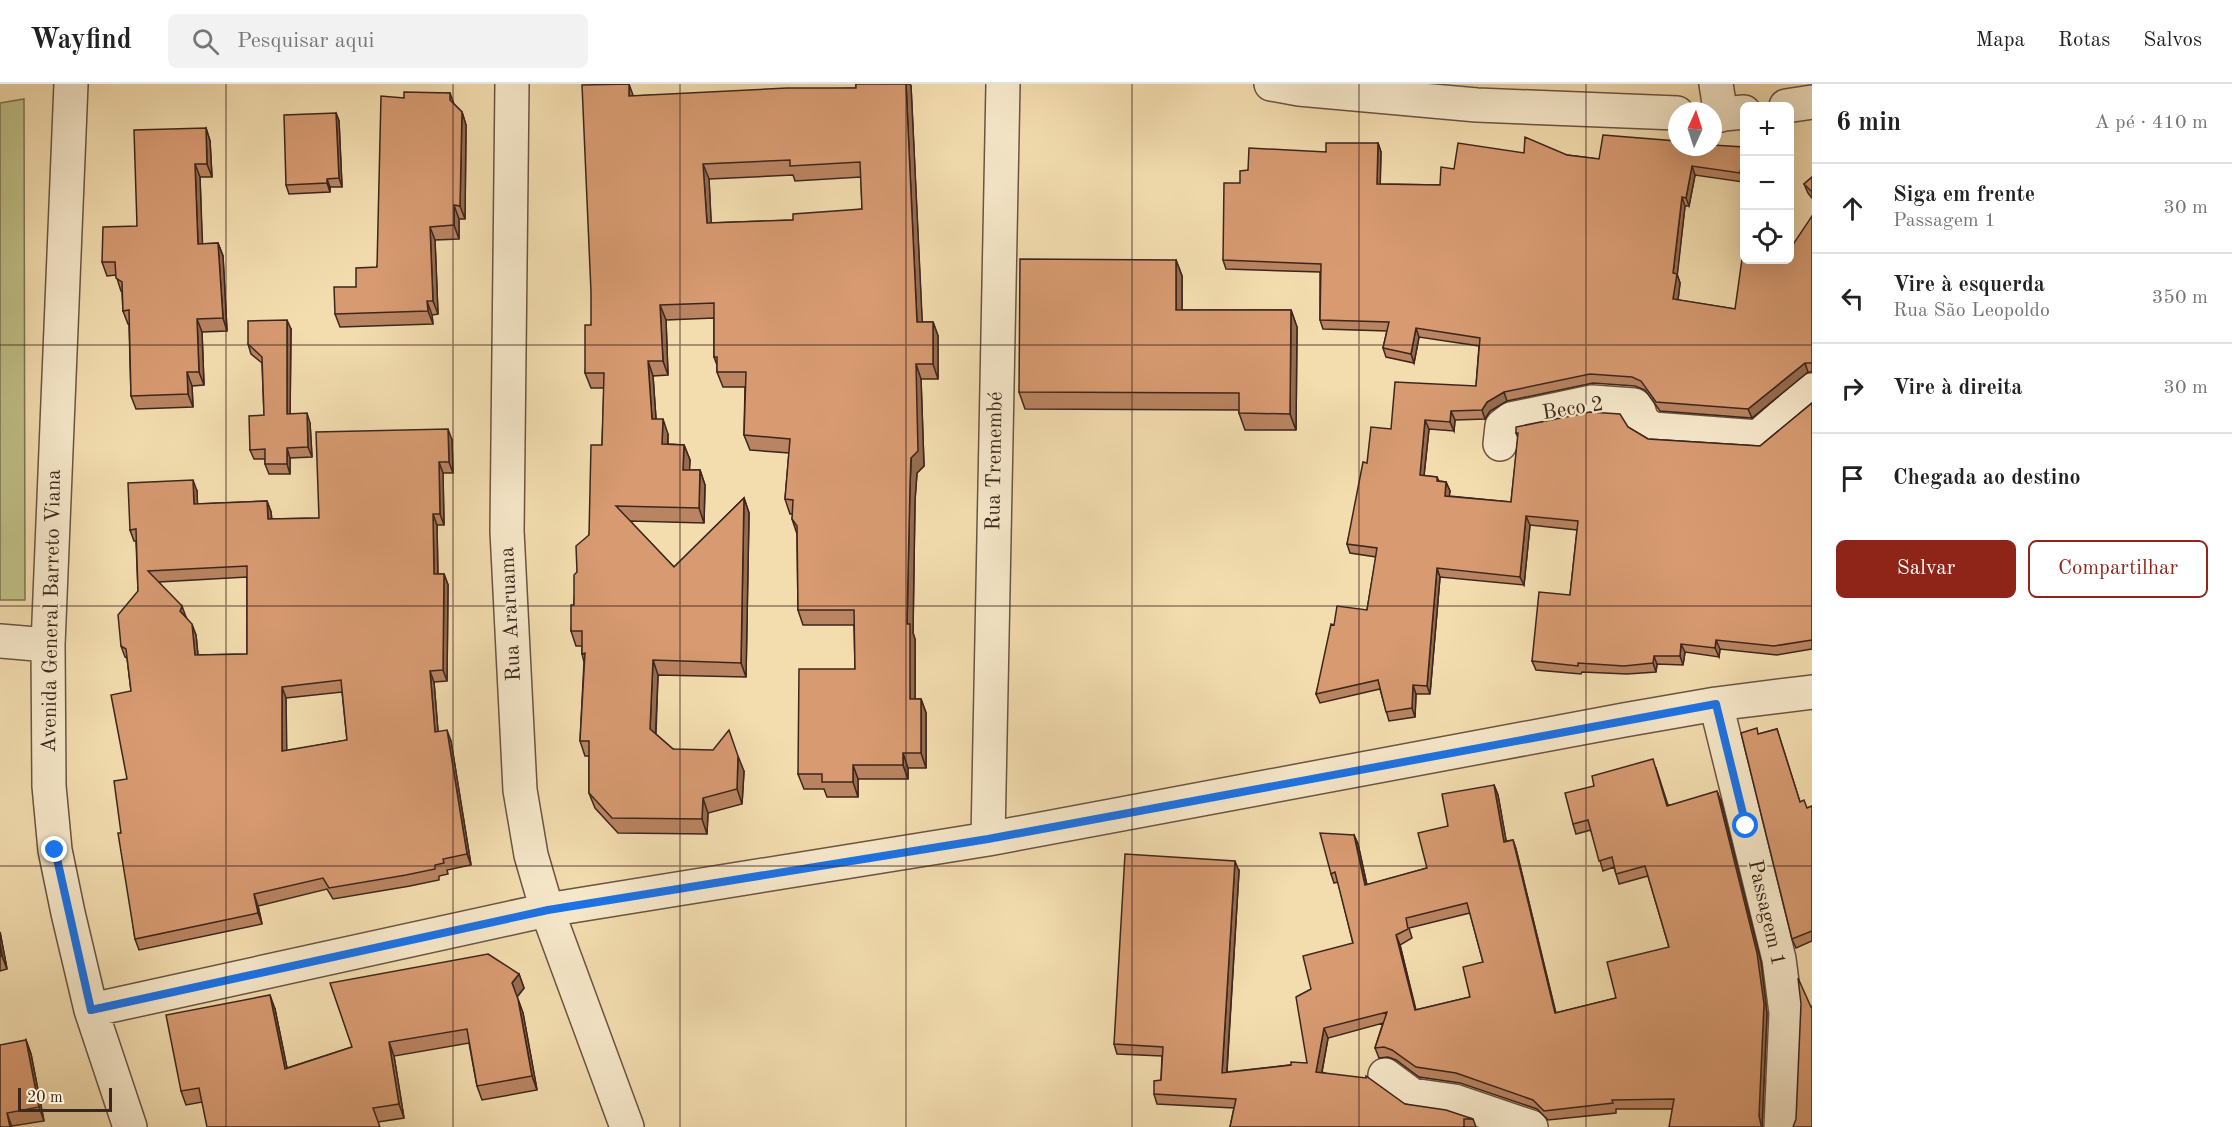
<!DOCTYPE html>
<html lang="pt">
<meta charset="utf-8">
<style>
:root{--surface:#fff;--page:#f2f2f2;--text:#222;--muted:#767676;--line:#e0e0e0;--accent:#8f2418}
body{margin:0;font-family:"Old Standard TT",serif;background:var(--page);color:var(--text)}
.controls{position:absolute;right:18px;top:18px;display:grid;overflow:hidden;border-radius:9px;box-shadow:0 6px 24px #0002}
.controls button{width:54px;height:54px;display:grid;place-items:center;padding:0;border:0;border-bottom:2px solid var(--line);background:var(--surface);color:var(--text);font:30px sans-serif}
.compass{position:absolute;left:1668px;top:18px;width:54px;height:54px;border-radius:50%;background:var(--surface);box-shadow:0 6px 24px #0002;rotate:3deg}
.scale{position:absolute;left:18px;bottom:15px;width:94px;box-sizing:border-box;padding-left:6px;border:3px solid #3c261d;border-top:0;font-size:16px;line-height:21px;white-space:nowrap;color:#3c261d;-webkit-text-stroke:4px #f7e9cb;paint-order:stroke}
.stop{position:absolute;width:18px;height:18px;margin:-14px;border:4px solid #1a73e8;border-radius:50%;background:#fff}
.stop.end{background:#1a73e8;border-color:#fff;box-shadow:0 2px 6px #0008}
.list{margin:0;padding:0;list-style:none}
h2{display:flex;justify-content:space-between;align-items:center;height:78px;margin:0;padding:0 24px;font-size:26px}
h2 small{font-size:20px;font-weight:400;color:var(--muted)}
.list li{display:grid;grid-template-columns:39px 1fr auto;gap:18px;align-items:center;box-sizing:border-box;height:90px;padding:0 24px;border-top:2px solid var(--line)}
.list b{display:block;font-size:22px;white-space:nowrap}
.list p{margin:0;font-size:20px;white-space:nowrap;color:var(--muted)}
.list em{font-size:20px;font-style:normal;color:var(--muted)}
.actions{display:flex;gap:12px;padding:18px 24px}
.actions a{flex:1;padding:14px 0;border:2px solid var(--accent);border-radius:9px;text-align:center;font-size:21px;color:var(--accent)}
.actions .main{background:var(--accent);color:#fff}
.icon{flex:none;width:33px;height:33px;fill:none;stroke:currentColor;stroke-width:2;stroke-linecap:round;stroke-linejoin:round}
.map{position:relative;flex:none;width:1812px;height:1043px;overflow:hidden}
header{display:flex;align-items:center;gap:36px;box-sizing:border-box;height:84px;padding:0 30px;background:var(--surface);border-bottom:2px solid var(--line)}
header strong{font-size:28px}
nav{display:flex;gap:33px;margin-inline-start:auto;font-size:21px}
.search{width:420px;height:54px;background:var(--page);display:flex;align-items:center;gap:15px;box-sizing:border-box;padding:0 21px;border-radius:9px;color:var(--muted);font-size:22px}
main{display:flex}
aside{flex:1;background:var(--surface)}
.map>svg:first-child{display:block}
</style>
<header>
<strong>Wayfind</strong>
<div class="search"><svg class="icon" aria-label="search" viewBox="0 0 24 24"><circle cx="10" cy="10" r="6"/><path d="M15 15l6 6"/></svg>Pesquisar aqui</div>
<nav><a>Mapa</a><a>Rotas</a><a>Salvos</a></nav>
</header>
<main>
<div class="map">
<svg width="1812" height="1043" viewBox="0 0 1812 1043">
<rect width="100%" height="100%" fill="#f3ddaf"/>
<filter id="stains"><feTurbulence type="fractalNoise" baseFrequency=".00333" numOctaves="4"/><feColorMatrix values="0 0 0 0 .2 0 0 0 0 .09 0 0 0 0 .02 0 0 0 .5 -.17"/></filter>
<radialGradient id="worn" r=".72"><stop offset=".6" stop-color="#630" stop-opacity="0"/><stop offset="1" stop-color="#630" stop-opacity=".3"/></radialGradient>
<path fill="#bfc087" stroke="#7e7352" stroke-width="1.5" d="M24,15L25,516H0V19Z"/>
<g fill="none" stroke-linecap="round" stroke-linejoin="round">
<g stroke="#6a5442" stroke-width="36">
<path id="minor" d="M71,0L48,561L49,702L55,766L68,829L91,926L130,1043
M512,0L507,447L520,706L531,771L547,826L627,1043
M1271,0L1299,5L1477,21L1677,29
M1716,0L1721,31
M1786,22L1812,18
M1713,31L1744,28
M1500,360L1502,342L1511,335L1592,318L1634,321L1638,324L1642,337L1653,345L1758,353L1812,306
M0,557L48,561
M1716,620L1779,875L1786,929L1781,1043
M988,755L1003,0
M91,926L547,826L988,755L1624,636L1716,620L1812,608
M1385,991L1412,1011L1454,1017L1531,1043"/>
</g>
<use href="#minor" stroke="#f7e9cb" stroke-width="33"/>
</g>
<path fill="#b98461" stroke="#3c261d" stroke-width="1.5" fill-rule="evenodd" d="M856,0H910L911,2L922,238H933L938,252V295H921L924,382L917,389L915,416L913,549L915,555V615H921L926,629V684H908V695H858V713H827L824,705H804L798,690L855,585L854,541H803L798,526L797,450L792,435L793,430H790L785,415L789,369L750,366L744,351L745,303H723L717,288V281L714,273V234L666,236L668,291L653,292L656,335L668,350V360L684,361L690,376L689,386H700L705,401L704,439L630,437L674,483L744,414L749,429L746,593L658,591L656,650L673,665L744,687L742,720L708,729L707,750L618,749L595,724L589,709V672H585L580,657L584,578L582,570V562H576L571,547L577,488L589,451L602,361L604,304H591L585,289L591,241L633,12L856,4ZM793,91L795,97L861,93L862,125L793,136L711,139L709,95Z
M450,9L454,20L462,28L466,41L465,135H459V155L435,156L438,230L432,231L433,240L340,243L335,230L356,203L377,183L404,14Z
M336,29L339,37L342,103H330V108L289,110L286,101Z
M206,44L210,57L212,93H200L202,160L218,159L223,172L227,247L202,248L204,301L192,302L193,323L136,325L131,312L129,240H128L123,227L122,208L121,207L116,191L107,192L102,178L137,142Z
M1378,59L1381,68L1380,100L1440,101L1454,85L1524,69L1567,71L1599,75L1744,65V89L1743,98L1695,91L1689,122H1685L1677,190L1680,199L1678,216L1735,225L1790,176L1812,132V288H1808L1752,334L1660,327L1645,306L1635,302L1593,299L1507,317L1490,327L1485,335L1455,336L1454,347L1429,345L1424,392L1437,393L1439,397L1446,398L1450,407L1449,412L1511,418L1518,354L1516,349L1628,343L1648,355L1760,362L1812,319V565L1777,571L1720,565L1719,573L1685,568L1683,581L1657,580L1656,588L1627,590L1582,588L1581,590L1536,586L1532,577L1570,511L1577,446L1530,441L1524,501L1440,493L1430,610H1416L1415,633L1389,637L1380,605L1320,619L1316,610L1334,541L1367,526L1376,473L1350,469L1347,460L1367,379L1391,345L1476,302L1479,262L1419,253L1414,279L1386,273L1383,264L1387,247L1323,245L1320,236V188L1226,185L1223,176L1240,99L1248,86L1326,68Z
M1812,93V114L1808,109L1804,100Z
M1176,176L1182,192V226H1291L1297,243L1296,346H1245L1239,329V326L1025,325L1019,308Z
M291,245L290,330L310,339L312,373L290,374V390H269L265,380V375H254L250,366L264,331L262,279L251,270L248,260Z
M452,356L453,389H443L444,441H437L438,490H444L448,501L447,597L434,598L438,648L451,657L471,781L447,786L448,790L439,792V796L410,802L333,815L327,805L258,822L262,840L139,866L135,855L121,749L127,695L131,607L127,574L125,573L121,562L138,507L136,457H134L130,446L197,407V420L267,417L271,428L272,435L319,434ZM247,493V570L198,571L196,551L186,533L159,498ZM342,608L347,656L286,667V614Z
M1777,645L1800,718L1807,724L1812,722V857L1796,864L1792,855L1759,650Z
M1656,684L1668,721L1721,717L1761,878L1767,930L1762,1043L1672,1025H1616V1029L1548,1036L1537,1025L1460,999L1419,993L1396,976L1388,973L1379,974L1375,964L1383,939L1328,954L1322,988L1405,1020L1473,1035L1476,1043H1230L1234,1024L1157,1020L1154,1010L1161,996L1162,972L1117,970L1114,960L1239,787L1227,988L1307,979L1311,905L1353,859L1338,798L1334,799L1331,790L1354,751L1358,760L1367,801L1427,784L1448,742L1494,701L1498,711L1506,757L1513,756L1516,765L1556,929L1616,914L1669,863L1648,792L1619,800L1614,783L1603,787L1591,746L1576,750L1573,740L1594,702ZM1470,829L1483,878L1470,913L1416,926L1400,861L1412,854L1409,844Z
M0,848L7,885L0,887Z
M519,890L524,904L517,913L523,929L537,1006L482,1016L477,1002L469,959L394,972L404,1034L378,1038L202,1018L186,1021L181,1007L275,925L287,984L352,963Z
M26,956L31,970L44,1037L12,1042L0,1043Z"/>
<path fill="#966c4f" stroke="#3c261d" stroke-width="1.5" d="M629,0L634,14L629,12Z
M906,0H910L911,2L923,253L917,238Z
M462,28L466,41L465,135L460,122Z
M336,29L339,37L342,103L339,94Z
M206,44L210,57L212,93L207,80Z
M1378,59L1381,68L1380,109L1377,100Z
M1744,63V89L1743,98L1740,89Z
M195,80L200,93L203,173L198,160Z
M703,80L709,95L712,154L707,139Z
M1692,82L1695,91L1689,122L1686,114Z
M327,95L330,103V108L327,99Z
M1682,113L1685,122L1677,194V190L1680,199L1677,224L1673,215V189Z
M454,121L459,135V155L454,141Z
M430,143L435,156L438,230L433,217Z
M218,159L223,172L227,247L223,234Z
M1176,176L1182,192V243L1176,226Z
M427,217L432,231L433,240L428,227Z
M660,221L666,236L668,291L663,277Z
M1291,226L1297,243L1296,346L1290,330Z
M197,235L202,248L204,301L199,288Z
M287,236L291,245L290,339L287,330Z
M933,238L938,252V295L933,280Z
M1416,244L1419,253L1414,279L1411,270Z
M648,277L653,292L657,350L652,335Z
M1805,279L1808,288L1752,334L1748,325Z
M916,280L921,295L924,382L917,389L915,416L913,549L915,555V629L910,615L907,540L910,401Z
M187,288L192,302L193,323L188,310Z
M1504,308L1507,317L1490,327L1485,335L1482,326L1487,318Z
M1451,327L1455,336L1454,347L1450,338Z
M307,329L310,339L312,373L308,363Z
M663,335L668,350L667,375L662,360Z
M1425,336L1429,345L1423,400L1420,391Z
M448,345L452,356L453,389L449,378Z
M684,361L690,376L689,401L683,386Z
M287,364L290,374V390L287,380Z
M439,378L443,389L444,441L440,430Z
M700,386L705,401L704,439L699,424Z
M193,396L197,407L198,431L194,420Z
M1446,398L1450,407L1448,421L1445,412Z
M744,414L749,429L746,593L741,579Z
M267,417L271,428L272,447L268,435Z
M433,430L437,441L438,502L434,490Z
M1526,432L1530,441L1524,501L1520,493Z
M1437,484L1440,493L1430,610L1427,602Z
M444,490L448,501L447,597L443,586Z
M182,522L186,533L180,527Z
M192,540L196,551L199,582L195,571Z
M1716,556L1720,565L1719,573L1715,564Z
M1681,560L1685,568L1683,581L1680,572Z
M1654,572L1657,580L1656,588L1653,579Z
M653,576L658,591L655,660L650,645Z
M430,587L434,598L439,659L435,648Z
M1413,601L1416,610L1415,633L1412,624Z
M282,603L286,614L287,679L282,667Z
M921,615L926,629V684L921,669Z
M447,646L451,657L471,781L467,770Z
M903,669L908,684V695L903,681Z
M738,672L744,687L742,720L737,705Z
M853,681L858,695V713L853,698Z
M1494,701L1498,711L1508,767L1504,758Z
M1717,707L1721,717L1761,878L1767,930L1762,1043H1761L1759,1032Z
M703,714L708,729L707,750L702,735Z
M1354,751L1358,760L1369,811L1365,801Z
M1513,756L1516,765L1558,939L1555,929Z
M1235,777L1239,787L1226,999L1222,989Z
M254,810L258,822L262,840L258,829Z
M0,848L7,885L2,872L0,860Z
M1396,851L1400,861L1418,936L1415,926Z
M519,890L524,904L517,913L512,899Z
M270,911L275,925L290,999L285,985Z
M518,915L523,929L537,1006L532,992Z
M1324,944L1328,954L1320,998L1316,988Z
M26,956L31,970L44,1037L39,1023Z
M389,958L394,972L404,1034L399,1020Z
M7,1029L12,1043H10Z"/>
<path fill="#d79a71" stroke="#3c261d" stroke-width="1.5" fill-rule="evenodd" d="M629,0V12L787,4H856V0H906L917,238H933V280H916L918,367L911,374L910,401L907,540H910V615H921V669H903V681H853V698H822V690H798L799,585H855L854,526H798L797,442L792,435L793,416L785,415L790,355L744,351L746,288H717V273H714V219L660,221L663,277H648L652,335H663L662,360L684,361L683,386H700L699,424L616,422L674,483L744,414L741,579L653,576L650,645L673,665L713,666L729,646L738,672L737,705L703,714L702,735L612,734L589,709V657H580L585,569L582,570V547H571V521H574V491L577,488L576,462L589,451L591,361H602L604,289H585V241H591V208L582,1ZM790,76V82L860,78L862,125L793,130V136L707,139L703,80Z
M404,8L450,9V16L462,28L460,122L454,121V141L430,143L433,217H427L428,227L335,230L334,203H356V184L377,183L381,12L404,14Z
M336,29L339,94L327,95V99L286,101L284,31Z
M206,44L207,80H195L198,160L218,159L223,234L197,235L199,288H187L188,310L131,312L129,226L123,227L122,198L116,194L115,178H102L103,143L137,142L134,46Z
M1603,51L1677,57V63H1713V61L1744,63L1740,89L1692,82L1686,114L1682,113L1673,189L1677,190L1673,215L1735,225L1744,161V176H1790V165L1812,132V279H1805L1748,325L1656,318L1641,297L1632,293L1590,290L1504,308L1487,318L1482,326L1451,327L1450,338L1425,336L1420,391L1437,393V397L1446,398L1445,412L1511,418L1518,349H1516V343L1590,328L1620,330L1628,343L1648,355L1760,362L1812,319V556L1774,562L1716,556L1715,564L1681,560L1680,572H1654L1653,579L1624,582L1578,579V582L1532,577L1539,508L1570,511L1578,437L1526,432L1520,493L1437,484L1427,602L1413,601L1412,624L1386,628L1378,596L1316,610L1331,540L1334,541L1337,522L1367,526L1377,464L1347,460L1363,378L1367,379L1371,343L1391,345L1395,298L1476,302L1480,254L1416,244L1411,270L1383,264L1389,238L1320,236L1321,180L1223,176L1224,99H1240V87L1248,86L1249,64L1326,68V59H1378L1377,100L1440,101L1441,83L1454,85L1458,59L1524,69L1525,53L1567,71L1599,75Z
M1812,93V108L1804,100Z
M1020,175L1176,176V226H1291L1290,330L1239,329V309L1019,308Z
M287,236V330L307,329L308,363L287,364V380H265V365L250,366L249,332L264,331L262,273L248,260V237Z
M448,345L449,378H439L440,430H433L434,490H444L443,586L430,587L435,648L447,646L467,770L443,775L444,779L435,781V785L406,791L329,804L323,794L254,810L258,829L135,855L118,749H121L114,697L127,695L111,611L131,607L126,565L121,562L118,531L138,507L136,445L130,446L128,399L193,396L194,420L267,417L268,435L319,434L316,348ZM247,482V570L195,571L192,540L180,527L182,522L148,487ZM341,596L347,656L282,667V603Z
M1757,644L1758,650L1777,645L1800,718L1804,716L1807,724L1812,722V847L1792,855L1741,649Z
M1653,675L1667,722L1717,707L1757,869L1764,920L1759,1032L1761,1041L1762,1043H1669L1674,1015L1612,1016L1613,1019L1544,1027L1533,1016L1456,989L1416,983L1392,966L1384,963L1375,964L1387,928L1324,944L1316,988L1366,994V992L1405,1020L1446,1026L1473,1035H1464V1043H1230L1236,1015L1154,1010V997L1161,996L1163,963L1114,960L1125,770L1235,777L1222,989L1291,981V978L1307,979L1296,913L1311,905L1303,872L1353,859L1335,788L1331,790L1320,749L1354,751L1365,801L1427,784L1418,749L1448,742L1442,710L1494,701L1504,758L1513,756L1555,929L1616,914L1607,878L1669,863L1645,782L1616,790L1612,773L1599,777L1588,736L1573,740L1565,709L1594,702L1592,692ZM1467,819L1483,878L1463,883L1470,913L1415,926L1396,851L1408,845L1406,834Z
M0,860L2,872H0Z
M488,870L519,890L512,899L518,915L532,992L477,1002L467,945L389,958L399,1020L373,1024L380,1043H207L199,1004L181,1007L166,931L270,911L285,985L352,963L330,899Z
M1798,894L1811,923L1812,922V1043H1793L1796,1035L1801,920Z
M26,956L39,1023L7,1029L10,1043H0V961Z"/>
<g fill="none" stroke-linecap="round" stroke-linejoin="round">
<path stroke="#1a73e8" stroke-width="8" d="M55,766L91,926L548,826L988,755L1716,620L1746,742"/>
</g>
<path fill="none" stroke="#3c261d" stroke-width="1.5" stroke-opacity="0.55" d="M226,0V1043M453,0V1043M680,0V1043M906,0V1043M1132,0V1043M1359,0V1043M1586,0V1043M0,261H1812M0,522H1812M0,782H1812"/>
<g text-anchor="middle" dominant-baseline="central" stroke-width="4.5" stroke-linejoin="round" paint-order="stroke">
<g font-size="21" fill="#3c261d" stroke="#f7e9cb">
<text transform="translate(1573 325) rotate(-9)">Beco 2</text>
<text transform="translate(995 377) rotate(-89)">Rua Tremembé</text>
<text transform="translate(52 527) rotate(-89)">Avenida General Barreto Viana</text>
<text transform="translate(511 530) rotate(-93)">Rua Araruama</text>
<text transform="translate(1766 829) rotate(77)">Passagem 1</text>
</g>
</g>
<rect width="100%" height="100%" filter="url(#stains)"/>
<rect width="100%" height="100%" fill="url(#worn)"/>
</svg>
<div class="controls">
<button>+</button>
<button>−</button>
<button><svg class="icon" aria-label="locate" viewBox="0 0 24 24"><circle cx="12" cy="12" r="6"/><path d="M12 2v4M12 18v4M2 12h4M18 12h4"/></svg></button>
</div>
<svg class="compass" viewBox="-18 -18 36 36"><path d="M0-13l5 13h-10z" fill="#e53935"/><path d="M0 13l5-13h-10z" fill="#767676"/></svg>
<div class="scale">20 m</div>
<div class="stop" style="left:1746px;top:742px"></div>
<div class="stop end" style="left:55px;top:766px"></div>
</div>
<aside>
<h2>6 min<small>A pé · 410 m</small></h2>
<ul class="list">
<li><svg class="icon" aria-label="ahead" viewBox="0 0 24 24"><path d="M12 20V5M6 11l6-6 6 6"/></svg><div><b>Siga em frente</b><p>Passagem 1</p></div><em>30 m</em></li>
<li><svg class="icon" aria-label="left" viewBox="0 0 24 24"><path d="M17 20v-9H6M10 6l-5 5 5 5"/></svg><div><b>Vire à esquerda</b><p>Rua São Leopoldo</p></div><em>350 m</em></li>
<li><svg class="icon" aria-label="right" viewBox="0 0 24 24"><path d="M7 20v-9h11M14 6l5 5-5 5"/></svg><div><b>Vire à direita</b></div><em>30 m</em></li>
<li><svg class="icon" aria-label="arrive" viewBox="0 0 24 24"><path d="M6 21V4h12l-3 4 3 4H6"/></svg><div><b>Chegada ao destino</b></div></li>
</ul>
<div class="actions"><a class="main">Salvar</a><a>Compartilhar</a></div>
</aside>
</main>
